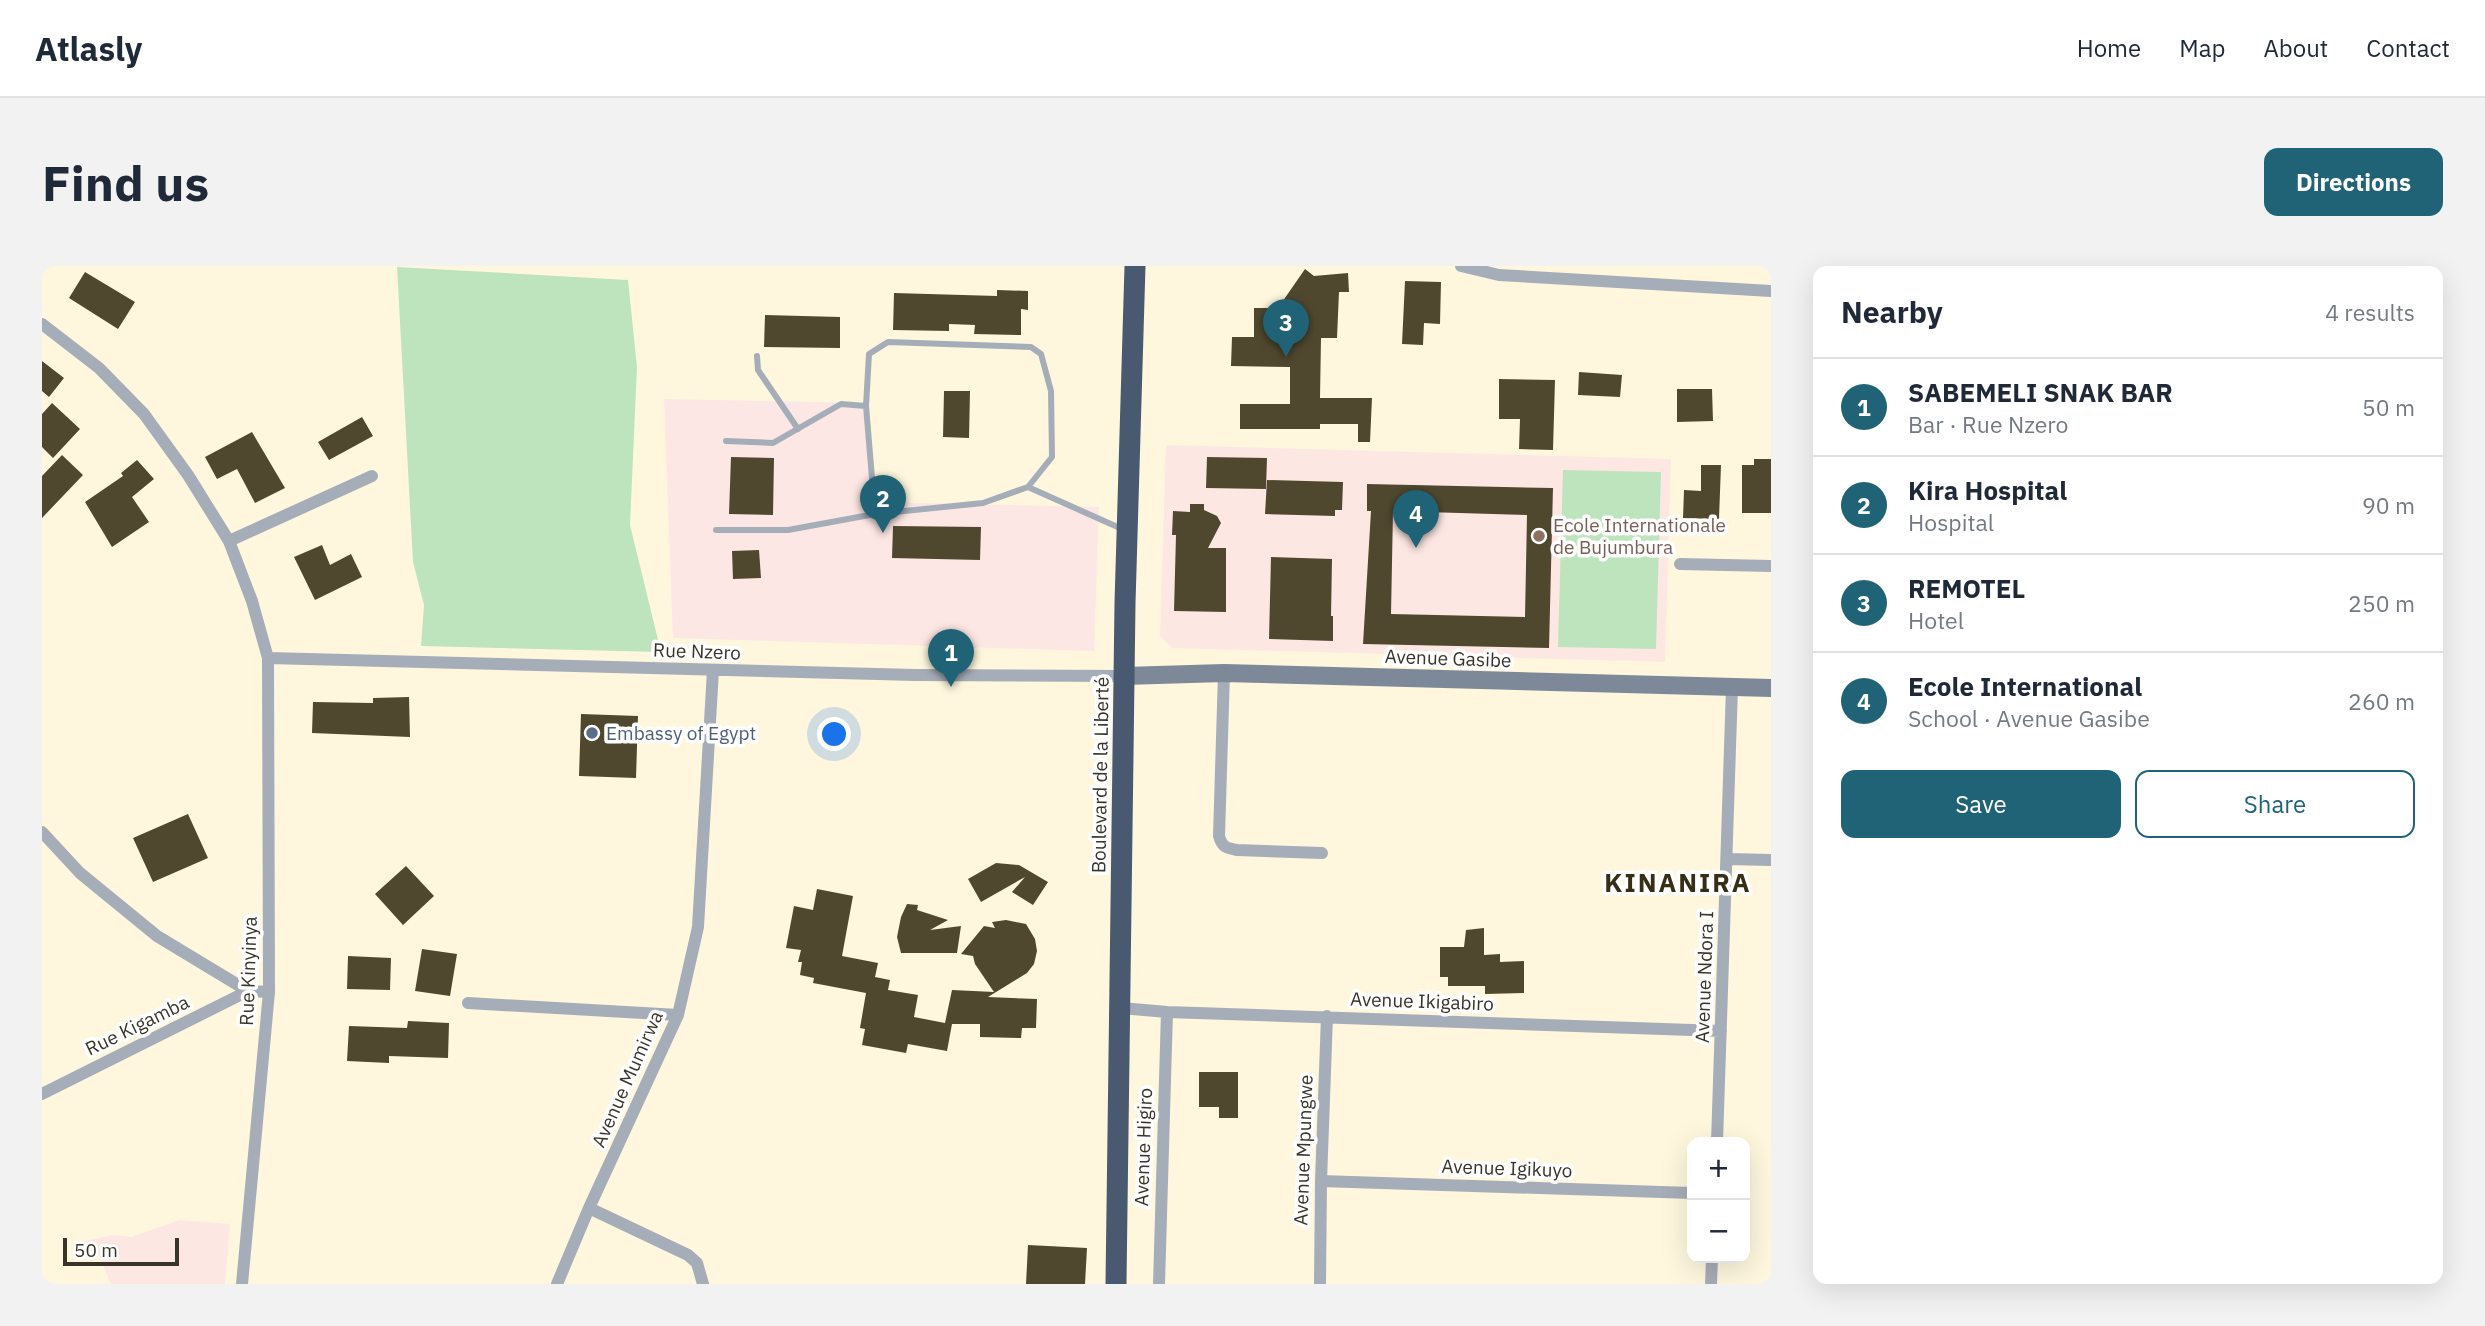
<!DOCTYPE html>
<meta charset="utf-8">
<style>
:root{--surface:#fff;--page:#f2f2f3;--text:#1f2937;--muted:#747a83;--line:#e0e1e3;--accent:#206276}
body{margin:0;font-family:"IBM Plex Sans",sans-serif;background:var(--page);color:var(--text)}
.controls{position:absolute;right:21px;bottom:21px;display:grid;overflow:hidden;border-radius:14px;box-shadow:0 7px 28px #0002}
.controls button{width:63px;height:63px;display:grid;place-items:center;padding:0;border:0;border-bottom:2px solid var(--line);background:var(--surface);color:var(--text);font:35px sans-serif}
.scale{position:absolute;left:21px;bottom:18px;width:116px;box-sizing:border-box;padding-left:7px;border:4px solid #383429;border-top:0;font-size:19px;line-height:24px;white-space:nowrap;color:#383429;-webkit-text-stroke:5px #fff;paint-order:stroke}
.you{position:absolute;left:793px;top:469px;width:24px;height:24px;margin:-18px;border:5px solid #fff;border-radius:50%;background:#1a73e8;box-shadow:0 0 0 10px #1a73e833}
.badge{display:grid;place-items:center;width:46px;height:46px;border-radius:50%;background:var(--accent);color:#fff;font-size:23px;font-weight:700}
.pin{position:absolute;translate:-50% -58px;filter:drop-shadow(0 2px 4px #0008)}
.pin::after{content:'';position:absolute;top:37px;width:24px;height:21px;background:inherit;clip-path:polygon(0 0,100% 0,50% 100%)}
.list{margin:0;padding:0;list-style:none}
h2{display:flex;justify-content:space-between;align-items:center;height:91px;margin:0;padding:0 28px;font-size:30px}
h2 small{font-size:23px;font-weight:400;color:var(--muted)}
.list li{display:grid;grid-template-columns:46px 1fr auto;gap:21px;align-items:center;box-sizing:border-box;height:98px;padding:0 28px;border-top:2px solid var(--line)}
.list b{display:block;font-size:26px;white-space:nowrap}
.list p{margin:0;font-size:23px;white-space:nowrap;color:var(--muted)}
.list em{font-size:23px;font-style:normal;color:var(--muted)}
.actions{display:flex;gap:14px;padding:21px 28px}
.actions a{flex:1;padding:16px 0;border:2px solid var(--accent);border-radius:14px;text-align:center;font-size:24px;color:var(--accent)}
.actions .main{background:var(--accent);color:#fff}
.map{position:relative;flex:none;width:1729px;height:1018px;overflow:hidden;border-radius:14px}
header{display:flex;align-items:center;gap:42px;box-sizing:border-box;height:98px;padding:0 35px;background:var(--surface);border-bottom:2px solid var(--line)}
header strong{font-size:33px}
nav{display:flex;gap:38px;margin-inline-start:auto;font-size:24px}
.intro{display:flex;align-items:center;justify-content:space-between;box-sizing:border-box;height:168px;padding:0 42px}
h1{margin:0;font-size:49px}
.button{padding:18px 32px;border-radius:14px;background:var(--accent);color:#fff;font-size:24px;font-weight:700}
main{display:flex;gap:42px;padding:0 42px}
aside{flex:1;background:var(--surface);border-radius:14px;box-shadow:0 7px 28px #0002}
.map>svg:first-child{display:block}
</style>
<header>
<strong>Atlasly</strong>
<nav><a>Home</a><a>Map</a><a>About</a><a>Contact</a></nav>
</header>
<div class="intro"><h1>Find us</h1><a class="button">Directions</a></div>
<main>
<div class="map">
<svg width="1729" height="1018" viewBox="0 0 1729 1018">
<rect width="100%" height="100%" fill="#fef7de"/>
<path fill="#fde7e3" d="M1124,179L1629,193L1623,396L1130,382L1118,370Z
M138,954L188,958L183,1018H69L56,988L45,989L41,975L72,969L89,971Z"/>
<path fill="#fde7e4" d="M622,133L827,137L830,236L1057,241L1052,385L631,372Z"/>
<path fill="#bde4bd" d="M355,1L586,14L595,101L588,259L619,386L379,380L382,339L371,296Z
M1521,204L1619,206L1614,383L1516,381Z"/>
<path fill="#50482e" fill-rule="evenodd" d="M1263,3L1272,10L1306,7L1307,26H1297L1295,72H1279L1278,132H1330L1328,176H1316V158H1278V163H1198V138H1248V101L1189,100L1190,71H1212V42H1236Z
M43,6L93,36L76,63L27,32Z
M1363,15L1399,16L1398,58L1382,57L1381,79L1360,78Z
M955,24L986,25V44L979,43V69L932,68L933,59L907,58V65L851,64L852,27L955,30Z
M723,49L798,51V82L722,81Z
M0,95L22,112L7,131L0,125Z
M1537,106L1580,109L1578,131L1536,129Z
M1457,113L1513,114L1511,184L1477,183L1478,153H1457Z
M1635,123H1670L1671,155L1635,156Z
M902,125H928L927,172L901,171Z
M10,137L38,163L11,192L0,181V148Z
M320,151L331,170L287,194L276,176Z
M210,166L243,222L213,237L195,203L175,213L163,191Z
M20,189L41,209L0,252V210Z
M689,191L732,192L731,249L687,248Z
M1165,191L1225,192L1224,223L1164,222Z
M1712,193H1729V247H1700V199H1712Z
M95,194L112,213L90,231L107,256L70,281L43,236L81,210L79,207Z
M1659,199H1679L1677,253L1641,252L1642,224L1659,225Z
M1225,214L1301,216L1300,244H1293V250L1223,248Z
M1325,218L1511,222L1507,382L1321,378L1329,245H1325ZM1351,245L1485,249L1483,351L1349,348Z
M1148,238H1162V244L1175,250L1179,257L1166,282H1184V346L1132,345L1134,269H1130L1131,245L1148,246Z
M851,260L939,261L938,294L850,292Z
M280,279L288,299L309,288L320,311L273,334L252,291Z
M717,284L719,312L691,313L690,285Z
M1229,291L1290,293L1289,350H1291V375L1227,373Z
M367,431L368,471L270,467L271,436L331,437V432Z
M539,448L596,450L594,512L537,510Z
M146,548L166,592L111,616L91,572Z
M954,597L977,599L1006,616L991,639L970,626L983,611L939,636L926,613Z
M364,600L392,630L361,659L333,628Z
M775,623L811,630L800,690L836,697L833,711L848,714L846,724L876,729L872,751L903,757L910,724L952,726L933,698L931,690L919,688L942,660L953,662L950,656L964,654L984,658L993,673L995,685L992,698L985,707L946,731L995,733L994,762H980L979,772L938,771V758H907H910L905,785L866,778L864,787L820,779L823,763L818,762L824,727L771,717L772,712L758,709L760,696H756L759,684L744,682L752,640L771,644Z
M865,638L876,639L875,644L906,654L888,664L919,660L915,687H859L855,671L859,651Z
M1442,662V689L1458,688V696L1482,695V727L1443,728V720H1406V711H1398V681H1422L1424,664Z
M380,683L415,688L408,730L373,725Z
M306,690L349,692L348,724L305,723Z
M366,755L407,757L406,792L347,790V797L305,795L307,760L365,762Z
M1157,806H1196V852H1177V841H1157Z
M986,979L1045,982L1043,1018H984Z"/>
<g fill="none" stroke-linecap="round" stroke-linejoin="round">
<path stroke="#a5adb8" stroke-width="6" d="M846,76L989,81L999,88L1009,125L1010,191L986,221L941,237L833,248L824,140L827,88Z
M715,90L716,104L756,163
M684,175L731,177L799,138L824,140
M986,221L1080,263
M674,264H746L833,248"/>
<path stroke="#a5adb8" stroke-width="12" d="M1419,0L1457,9L1729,25
M0,58L57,102L102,148L146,209L187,275L210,335L226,392L227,726L200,1018
M187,275L330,210
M1638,298L1729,300
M226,392L873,409L1082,410
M1182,407L1177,570C1180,581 1184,582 1195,584L1280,587
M0,566L38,607L115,670L206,725L227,726
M1685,593L1729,594
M426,737L636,749
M1079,742L1125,746L1679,765
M0,828L206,725
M1675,876L1690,421
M1279,915L1650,927
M547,942L646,989L655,997L661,1018
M515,1018L547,942L636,749L656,661L671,404
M1117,1018L1125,746
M1278,1018L1279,915L1285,750
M1669,1018L1670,992"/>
<path stroke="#7d8999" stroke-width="18" d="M1082,410L1182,407L1729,422"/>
<path stroke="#495a70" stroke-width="21" d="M1074,1018L1083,337L1093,0"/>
</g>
<circle fill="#8d6e63" stroke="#fff" stroke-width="2.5" cx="1497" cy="270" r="7"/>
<circle fill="#5c6f8a" stroke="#fff" stroke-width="2.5" cx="550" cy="467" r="7"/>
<g text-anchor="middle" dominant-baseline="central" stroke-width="7" stroke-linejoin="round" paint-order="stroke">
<g font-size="19" fill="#785e54" stroke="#fff" text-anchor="start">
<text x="1511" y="259">Ecole Internationale<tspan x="1511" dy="22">de Bujumbura</tspan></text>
</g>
<g font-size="19" fill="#383429" stroke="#fff">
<text transform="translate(655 385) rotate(2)">Rue Nzero</text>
<text transform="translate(1406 392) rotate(2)">Avenue Gasibe</text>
<text transform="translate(1058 509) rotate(-89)">Boulevard de la Liberté</text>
<text transform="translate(206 705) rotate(-88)">Rue Kinyinya</text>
<text transform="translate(1662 711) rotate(-88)">Avenue Ndora I</text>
<text transform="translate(1380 735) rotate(2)">Avenue Ikigabiro</text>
<text transform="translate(95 759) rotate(-26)">Rue Kigamba</text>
<text transform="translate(585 813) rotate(-66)">Avenue Mumirwa</text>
<text transform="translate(1101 881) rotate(-88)">Avenue Higiro</text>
<text transform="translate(1261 884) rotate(-88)">Avenue Mpungwe</text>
<text transform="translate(1465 902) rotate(2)">Avenue Igikuyo</text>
</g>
<g font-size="19" fill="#4e5e75" stroke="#fff" text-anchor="start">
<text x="564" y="467">Embassy of Egypt</text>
</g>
<g font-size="26" font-weight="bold" letter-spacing="2" fill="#362e15" stroke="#fff">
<text x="1636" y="616">KINANIRA</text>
</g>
</g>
</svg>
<div class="controls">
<button>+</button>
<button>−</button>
</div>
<div class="scale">50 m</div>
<div class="you"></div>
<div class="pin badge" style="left:909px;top:421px">1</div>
<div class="pin badge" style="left:841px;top:267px">2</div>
<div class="pin badge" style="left:1244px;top:91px">3</div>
<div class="pin badge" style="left:1374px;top:282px">4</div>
</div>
<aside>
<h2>Nearby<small>4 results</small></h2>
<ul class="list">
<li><span class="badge">1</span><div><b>SABEMELI SNAK BAR</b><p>Bar · Rue Nzero</p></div><em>50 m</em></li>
<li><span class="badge">2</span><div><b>Kira Hospital</b><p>Hospital</p></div><em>90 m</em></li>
<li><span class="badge">3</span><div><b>REMOTEL</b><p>Hotel</p></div><em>250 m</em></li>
<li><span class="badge">4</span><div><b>Ecole International</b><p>School · Avenue Gasibe</p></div><em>260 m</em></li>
</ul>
<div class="actions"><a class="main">Save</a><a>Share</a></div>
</aside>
</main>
